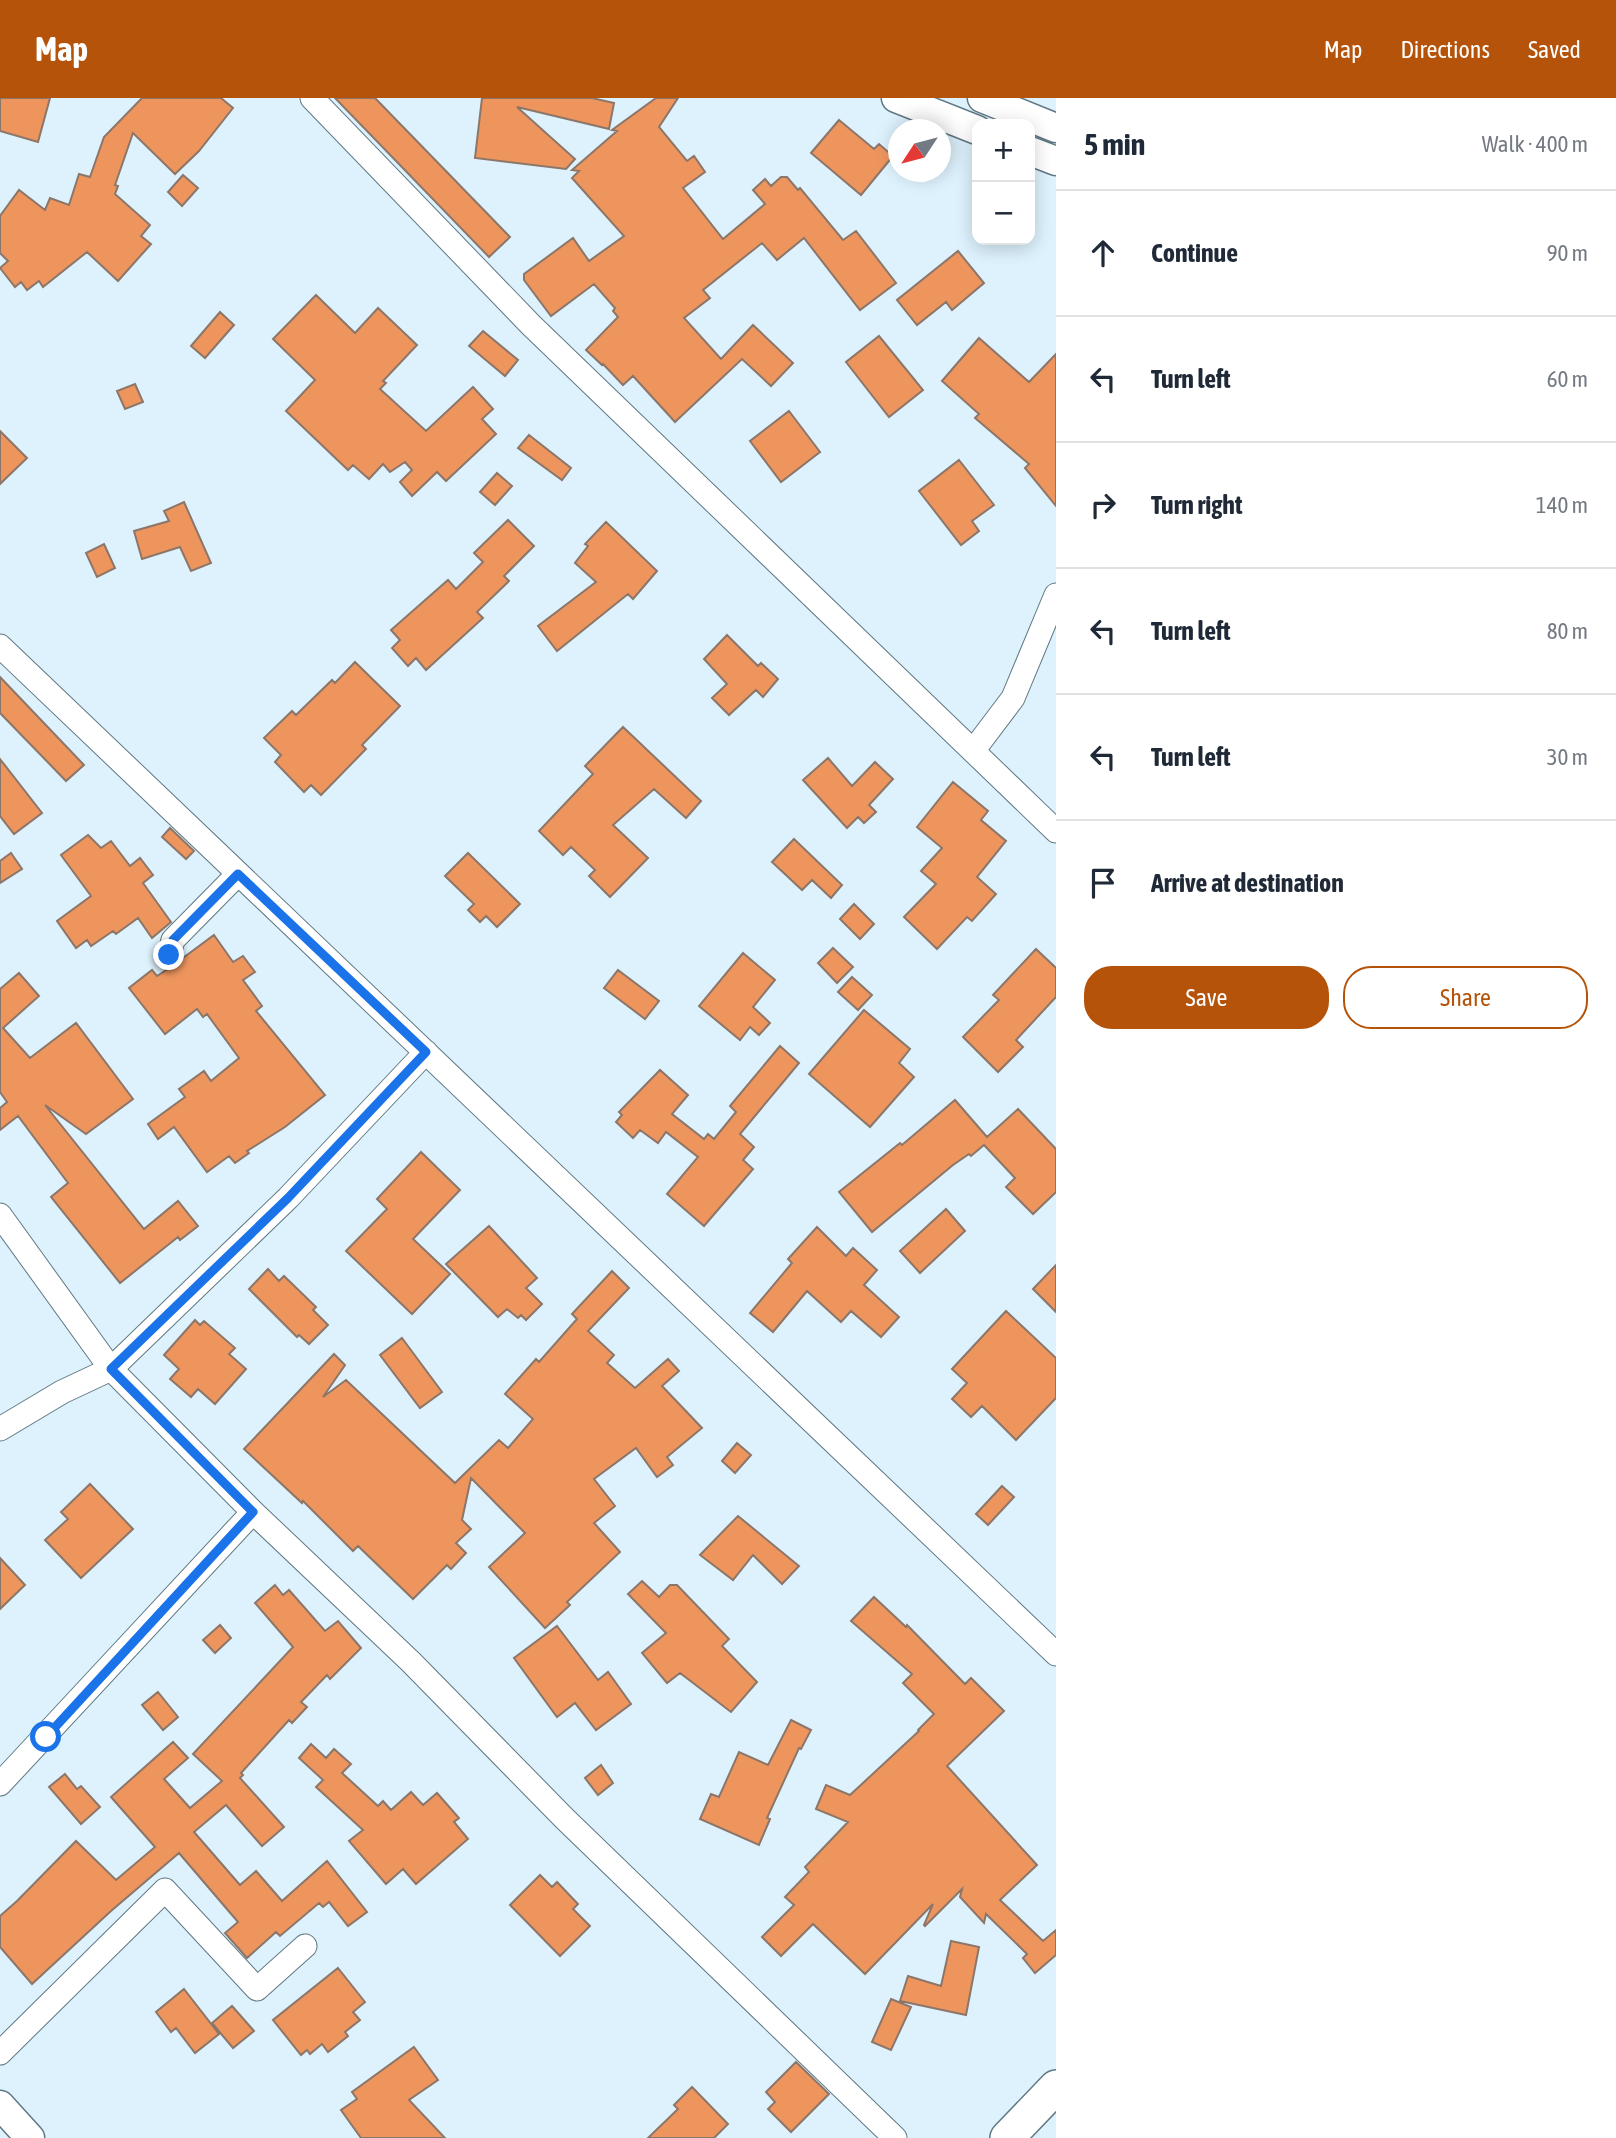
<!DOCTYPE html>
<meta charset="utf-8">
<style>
:root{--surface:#fff;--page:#f2f2f3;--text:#1f2937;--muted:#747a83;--line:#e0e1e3;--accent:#b45309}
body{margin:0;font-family:"Asap Condensed",sans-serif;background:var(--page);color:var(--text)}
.controls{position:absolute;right:21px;top:21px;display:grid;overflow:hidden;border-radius:14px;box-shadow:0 4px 18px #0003}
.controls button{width:63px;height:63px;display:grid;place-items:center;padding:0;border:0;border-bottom:2px solid var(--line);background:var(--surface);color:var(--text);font:35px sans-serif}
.compass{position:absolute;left:888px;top:21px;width:63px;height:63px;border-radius:50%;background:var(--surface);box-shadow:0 4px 18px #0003;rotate:234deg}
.stop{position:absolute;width:21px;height:21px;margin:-16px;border:5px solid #1a73e8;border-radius:50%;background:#fff}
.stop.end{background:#1a73e8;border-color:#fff;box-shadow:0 2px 7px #0008}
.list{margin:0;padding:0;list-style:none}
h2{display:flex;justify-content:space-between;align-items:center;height:91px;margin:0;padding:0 28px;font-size:30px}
h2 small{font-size:23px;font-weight:400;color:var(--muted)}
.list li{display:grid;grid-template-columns:46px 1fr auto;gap:21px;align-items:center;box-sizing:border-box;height:126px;padding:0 28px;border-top:2px solid var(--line)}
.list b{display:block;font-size:26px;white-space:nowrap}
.list em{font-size:23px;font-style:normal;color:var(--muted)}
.actions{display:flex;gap:14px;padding:21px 28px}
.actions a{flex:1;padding:16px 0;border:2px solid var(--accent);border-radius:28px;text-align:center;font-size:24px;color:var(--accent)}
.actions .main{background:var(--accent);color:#fff}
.icon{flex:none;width:38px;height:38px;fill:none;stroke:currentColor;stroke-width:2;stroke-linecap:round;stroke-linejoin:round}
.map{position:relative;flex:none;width:1056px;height:2040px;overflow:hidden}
header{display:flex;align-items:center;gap:42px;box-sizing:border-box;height:98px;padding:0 35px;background:var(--accent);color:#fff}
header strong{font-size:33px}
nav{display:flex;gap:38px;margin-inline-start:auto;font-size:24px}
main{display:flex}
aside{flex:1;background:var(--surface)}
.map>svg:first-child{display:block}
</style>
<header>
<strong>Map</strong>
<nav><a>Map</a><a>Directions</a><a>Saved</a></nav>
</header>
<main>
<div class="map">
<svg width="1056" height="2040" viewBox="0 0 1056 2040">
<rect width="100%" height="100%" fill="#ddf2fd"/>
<path fill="#ee955e" stroke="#8c7669" stroke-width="2" d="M0,0H50L38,44L0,33Z
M142,0H221L233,10L199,53L175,76L133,35L115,87L118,88L115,96L150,127L141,138L151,146L118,183L87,154L43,189L39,183L27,192L21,184L15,189L0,170L8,163L0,155V118L19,92L45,112L50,100L69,107L79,76L90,79L104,39Z
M335,0H375L510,139L489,159Z
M482,0H592L614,5L609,31L517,9L575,61L566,71L475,60Z
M656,0H678L659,29L687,63L694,58L705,74L683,90L723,141L765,106L753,92L765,81L771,88L781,79H787L798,92L800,90L843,142L856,133L896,185L860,212L804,140L777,162L762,145L703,192L710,200L684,220L721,261L753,227L793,265L771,288L742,261L675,324L633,278L623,287L603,266L602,267L586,252L618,219L613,213L615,210L594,186L551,218L524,182V176L573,140L589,163L624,138L572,80L579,73L572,72L617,33L612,32Z
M839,22L874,51L879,46L893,58L861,97L811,55Z
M183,77L198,90L182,108L168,94Z
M958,153L984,185L952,212L946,204L917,227L897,202Z
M316,197L355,235L378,210L417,247L383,283L386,285L380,291L426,333L473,289L493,311L482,321L496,336L446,383L437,374L412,398L400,384L412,372L405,364L390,374L383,366L369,381L353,367L348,372L286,313L315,282L273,241Z
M220,214L234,227L205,260L191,248Z
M483,233L518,262L505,278L469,248Z
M879,238L923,292L889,319L846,264Z
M979,240L1029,284L1056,256V408L1025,370L1029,366L975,320L979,316L942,283Z
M135,286L143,304L125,311L117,293Z
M789,313L820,354L781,384L750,343Z
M0,333L27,360L0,386Z
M529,337L571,370L562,382L518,350Z
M959,362L994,407L972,423L979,433L961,447L919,393Z
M497,375L512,388L495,407L480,394Z
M184,404L211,465L191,473L180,449L142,461L134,433L169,423L164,413Z
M508,422L534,448L504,478L509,483L477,514L483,520L426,572L416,560L408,568L392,550L400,542L391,532L448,482L456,491L483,464L474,455Z
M606,424L657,473L633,501L628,496L557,553L538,528L596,484L575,465L588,448L585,446Z
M104,446L115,470L97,479L86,455Z
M727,537L758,568L761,565L778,581L763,599L756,592L729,617L712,600L727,586L704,561Z
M355,564L400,608L362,647L366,651L321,697L311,687L304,694L275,664L281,657L264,640L292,613L296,617L332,582L335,585Z
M0,579L84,667L66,683L0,615Z
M623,629L701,703L686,720L654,691L613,727L648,760L610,799L589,778L595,772L571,749L563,757L539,733L593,676L585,668Z
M828,660L852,688L875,664L893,681L869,707L876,714L864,725L858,719L847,730L803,682Z
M0,661L42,715L14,736L0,718Z
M953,684L988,713L981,722L1006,743L977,779L996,796L972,823L967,819L937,851L904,819L936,786L921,773L942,750L917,729Z
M170,730L194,753L186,761L162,739Z
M88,737L101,750L111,743L130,768L140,760L153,777L143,785L171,824L152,840L138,820L116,836L113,833L91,848L87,842L76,850L57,823L91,798L61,757Z
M794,741L842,787L831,800L812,782L802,792L772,764Z
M11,755L22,771L0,785V763Z
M468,755L520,806L497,829L486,818L480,824L468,812L474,806L445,778Z
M854,806L874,826L860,841L840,821Z
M214,837L233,864L243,858L255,874L243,882L262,908L256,913L325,997L285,1029L247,1053L249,1055L235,1065L229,1058L207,1074L174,1029L158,1041L148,1026L185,999L179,991L204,973L211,983L239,960L207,916L203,919L197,911L165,936L129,890L152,872L157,878L168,871L178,867L183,860Z
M833,850L853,869L837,885L818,865Z
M1036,851L1056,870V899L1016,942L1023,949L998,974L963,939L999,902L993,897Z
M743,855L775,882L753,909L770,925L759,937L750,929L740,942L699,908Z
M618,872L659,903L645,921L604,890Z
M19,875L39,898L3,930L30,960L76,925L133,1001L86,1036L45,1007L144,1131L178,1103L198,1128L180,1142L178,1139L120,1185L51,1099L68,1085L18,1018L0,1032V1010L7,1004L0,994V891Z
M852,879L872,897L858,912L838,894Z
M864,912L910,951L899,965L914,979L870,1029L809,976Z
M780,948L799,965L740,1036L754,1049L743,1062L753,1071L704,1128L667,1096L698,1059L666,1034L658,1045L640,1032L633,1040L616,1024L622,1017L619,1014L660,972L688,997L672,1016L704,1041L708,1036L714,1041L736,1014L730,1008Z
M955,1002L987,1039L1018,1011L1056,1051V1094L1033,1116L1006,1089L1015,1080L984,1047L971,1058L969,1056L953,1067L872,1134L839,1094L900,1045L902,1047Z
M421,1054L460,1092L413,1141L450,1176L412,1216L346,1153L387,1111L377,1101Z
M946,1111L965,1133L920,1175L900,1153Z
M489,1128L537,1180L526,1190L542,1206L526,1222L521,1217L518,1220L507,1211L498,1219L446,1166Z
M817,1129L846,1158L853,1150L877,1172L864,1187L899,1219L881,1239L851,1213L841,1224L807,1193L773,1234L750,1215L792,1165L788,1161Z
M1056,1167V1214L1033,1191Z
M268,1171L279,1183L284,1178L316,1209L313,1212L328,1227L309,1246L299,1237L297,1239L249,1191Z
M612,1173L629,1190L588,1233L614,1257L607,1265L635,1290L668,1261L679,1273L662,1288L702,1330L667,1359L673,1367L657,1379L636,1350L594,1381L615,1408L594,1425L620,1454L567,1504L570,1507L545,1530L489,1469L525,1435L471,1380L462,1422L471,1431L456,1445L466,1455L451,1471L447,1467L413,1501L358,1448L353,1453L303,1403L302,1405L244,1351L334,1256L345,1267L323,1299L346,1282L455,1385L499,1342L508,1350L533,1321L505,1296L536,1261L539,1264L577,1221L572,1216Z
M1006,1213L1056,1260V1300L1016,1342L982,1308L971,1319L952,1301L967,1285L952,1271Z
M195,1222L200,1227L204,1223L235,1250L229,1256L246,1271L215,1306L198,1291L191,1299L170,1281L179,1271L164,1257Z
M402,1240L442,1294L420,1310L380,1257Z
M737,1345L751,1357L735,1375L722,1363Z
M90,1386L133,1431L81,1480L45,1442L68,1421L61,1414Z
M1002,1388L1014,1399L988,1427L976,1416Z
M738,1418L799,1468L782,1486L753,1457L733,1482L700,1457Z
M0,1460L25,1487L0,1511Z
M642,1483L659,1499L670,1487H677L729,1541L722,1548L757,1584L731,1614L680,1575L667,1585L642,1555L666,1535L628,1496Z
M275,1487L283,1497L289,1492L325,1533L338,1523L361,1550L330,1581L327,1577L301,1604L307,1609L292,1625L289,1622L241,1675L243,1677L240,1680L284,1729L262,1748L226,1707L194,1734L240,1787L256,1773L282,1803L327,1763L367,1814L348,1828L329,1804L323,1809L319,1805L280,1838L276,1834L247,1860L225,1835L238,1824L179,1755L111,1813L32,1886L0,1849V1818L17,1803L76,1743L116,1782L155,1749L111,1699L173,1644L188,1660L164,1681L190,1710L222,1683L193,1656L293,1549L255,1505Z
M874,1499L906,1529L907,1527L965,1586L971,1580L1004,1613L947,1668L1037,1767L1000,1802L1043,1843L1056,1832V1857L1035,1875L1023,1860L1027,1856L986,1816L984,1825L960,1799L962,1791L925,1828L924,1827L933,1806L865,1876L813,1826L781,1858L762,1839L794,1807L785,1799L809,1774L805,1769L848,1724L816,1711L826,1687L850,1697L919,1633L918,1632L934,1616L903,1585L912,1576L851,1523Z
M220,1527L231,1540L215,1555L203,1542Z
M557,1528L598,1582L608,1574L631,1606L596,1632L575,1605L557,1619L514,1560Z
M158,1594L178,1619L163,1632L142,1607Z
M791,1622L811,1632L801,1651L799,1650L767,1720L770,1721L759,1747L700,1721L711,1696L719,1699L739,1654L768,1667Z
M311,1646L326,1660L334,1651L351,1666L342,1675L378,1708L383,1703L391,1712L411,1694L423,1707L437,1695L459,1720L454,1724L468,1741L416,1786L403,1771L386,1786L349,1743L363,1732L316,1689L323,1682L299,1660Z
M601,1667L613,1685L598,1697L585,1680Z
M65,1676L77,1691L81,1688L100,1709L81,1726L49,1689Z
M540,1777L552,1789L557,1784L578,1806L573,1811L590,1828L560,1858L510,1807Z
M951,1843L979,1849L966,1917L900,1903L908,1878L941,1888Z
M338,1870L365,1904L353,1914L360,1922L345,1934L348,1938L328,1954L322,1946L310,1956L307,1952L301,1957L273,1922Z
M184,1891L219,1936L195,1955L176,1930L171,1934L156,1914Z
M891,1901L911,1909L891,1952L872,1944Z
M232,1908L254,1933L233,1950L212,1925Z
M414,1949L438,1982L409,2002L445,2040H361L341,2012L357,2001L352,1994Z
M796,1964L829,1996L791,2034L768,2011L775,2004L766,1994Z
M692,1989L728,2026L714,2040H648L678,2011L674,2007Z"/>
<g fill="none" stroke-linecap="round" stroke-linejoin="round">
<g stroke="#607883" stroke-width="25">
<path id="minor" d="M312,0L531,227L1056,733
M0,548L1056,1556
M973,653L1013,600L1056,497
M169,857L173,842L238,776
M0,1117L111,1271L253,1414L411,1564L564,1720L895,2040
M0,1331L62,1294L111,1271L288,1100L426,954
M0,1686L253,1414
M0,1955L165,1792L257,1891L305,1848"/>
</g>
<g stroke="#607883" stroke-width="31">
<path id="major" d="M896,0L977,32
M982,0L1056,30
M1030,53L1056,63
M0,2007L30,2040"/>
</g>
<g stroke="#607883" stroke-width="36">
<path id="highway" d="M1007,2040L1056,1989"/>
</g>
<use href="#minor" stroke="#fff" stroke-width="23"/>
<use href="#major" stroke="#fff" stroke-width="28"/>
<use href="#highway" stroke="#fff" stroke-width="33"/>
</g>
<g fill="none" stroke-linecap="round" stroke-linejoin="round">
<path stroke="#1a73e8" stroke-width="9" d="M46,1639L253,1414L111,1271L288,1100L426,954L238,776L173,842L169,857"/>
</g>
</svg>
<div class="controls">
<button>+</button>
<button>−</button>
</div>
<svg class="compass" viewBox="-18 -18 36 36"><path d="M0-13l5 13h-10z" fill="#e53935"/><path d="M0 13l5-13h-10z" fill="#747a83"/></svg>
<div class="stop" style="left:46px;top:1639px"></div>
<div class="stop end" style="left:169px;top:857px"></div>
</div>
<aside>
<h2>5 min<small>Walk · 400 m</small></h2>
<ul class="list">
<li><svg class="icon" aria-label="ahead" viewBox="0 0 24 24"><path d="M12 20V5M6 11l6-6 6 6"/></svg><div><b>Continue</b></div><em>90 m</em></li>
<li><svg class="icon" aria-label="left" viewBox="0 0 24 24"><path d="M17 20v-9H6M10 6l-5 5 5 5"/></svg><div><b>Turn left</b></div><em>60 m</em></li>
<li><svg class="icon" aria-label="right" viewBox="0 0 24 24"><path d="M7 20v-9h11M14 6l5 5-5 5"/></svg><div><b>Turn right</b></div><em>140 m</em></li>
<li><svg class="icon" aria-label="left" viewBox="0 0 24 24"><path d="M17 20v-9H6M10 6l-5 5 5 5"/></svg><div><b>Turn left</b></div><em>80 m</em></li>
<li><svg class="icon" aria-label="left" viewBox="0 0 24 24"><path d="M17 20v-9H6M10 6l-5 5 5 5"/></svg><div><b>Turn left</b></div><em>30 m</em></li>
<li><svg class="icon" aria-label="arrive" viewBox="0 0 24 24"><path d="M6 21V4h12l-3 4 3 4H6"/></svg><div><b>Arrive at destination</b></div></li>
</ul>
<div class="actions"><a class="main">Save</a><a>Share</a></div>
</aside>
</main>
